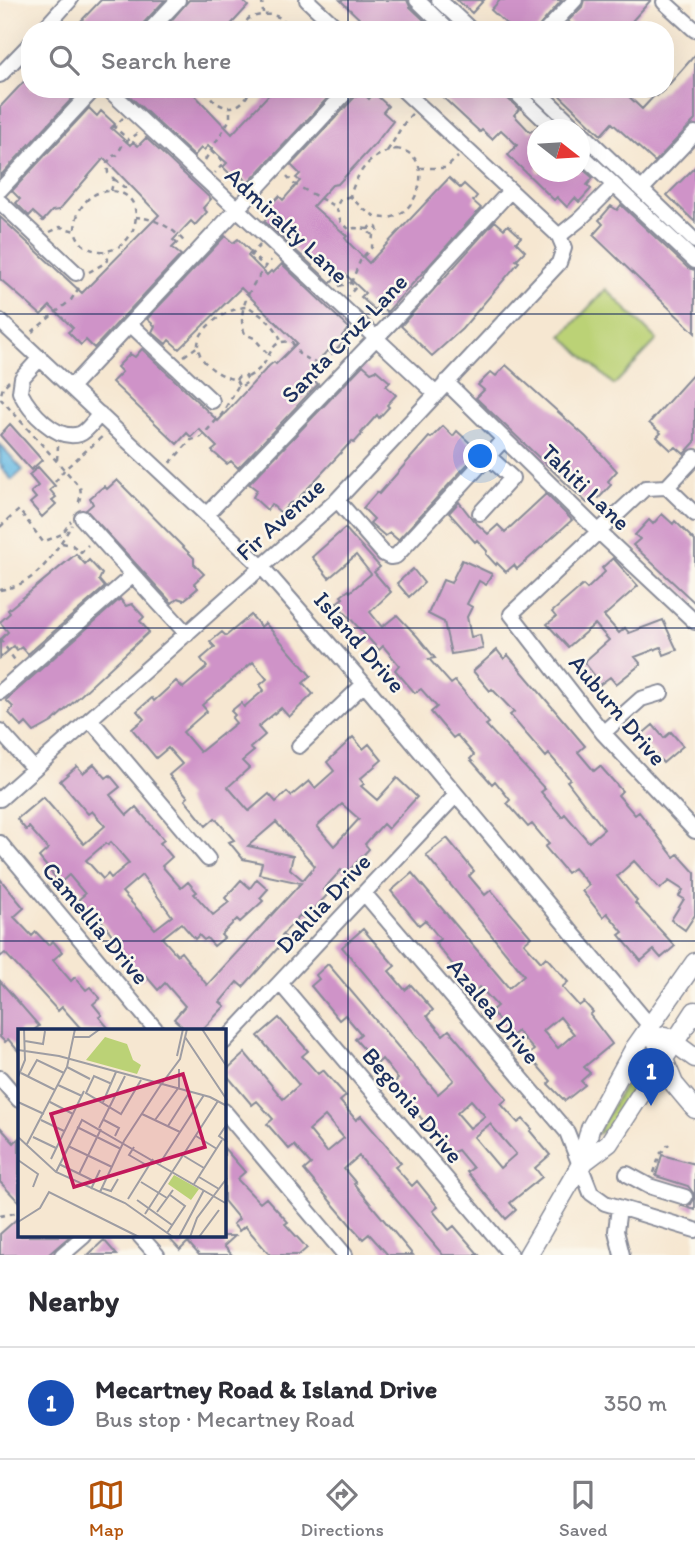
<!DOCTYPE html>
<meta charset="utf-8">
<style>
:root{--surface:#fff;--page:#f7f7f7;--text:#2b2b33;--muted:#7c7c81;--line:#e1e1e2;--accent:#b45309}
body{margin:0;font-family:Itim,sans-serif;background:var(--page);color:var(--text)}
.compass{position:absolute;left:527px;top:119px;width:63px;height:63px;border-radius:50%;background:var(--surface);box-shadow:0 7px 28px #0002;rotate:107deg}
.you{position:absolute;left:481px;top:457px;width:24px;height:24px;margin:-18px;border:5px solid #fff;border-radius:50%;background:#1a73e8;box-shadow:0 0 0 10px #1a73e833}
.badge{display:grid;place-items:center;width:46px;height:46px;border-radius:50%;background:var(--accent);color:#fff;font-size:23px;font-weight:700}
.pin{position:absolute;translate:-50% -58px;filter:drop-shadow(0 2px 4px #0008)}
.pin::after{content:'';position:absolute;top:37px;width:24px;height:21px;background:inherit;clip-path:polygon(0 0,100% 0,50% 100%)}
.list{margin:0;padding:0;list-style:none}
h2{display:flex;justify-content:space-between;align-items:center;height:91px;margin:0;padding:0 28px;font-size:30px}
h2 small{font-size:23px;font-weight:400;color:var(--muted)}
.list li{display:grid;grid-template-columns:46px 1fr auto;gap:21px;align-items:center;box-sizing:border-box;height:112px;padding:0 28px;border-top:2px solid var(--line)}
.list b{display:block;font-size:26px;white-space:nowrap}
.list p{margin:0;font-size:23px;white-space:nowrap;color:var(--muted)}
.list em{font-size:23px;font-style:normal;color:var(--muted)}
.icon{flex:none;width:38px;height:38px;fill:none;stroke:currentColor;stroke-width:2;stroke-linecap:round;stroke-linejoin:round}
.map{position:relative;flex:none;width:695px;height:1255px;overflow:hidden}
.search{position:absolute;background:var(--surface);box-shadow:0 7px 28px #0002;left:21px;right:21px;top:21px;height:77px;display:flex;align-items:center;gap:18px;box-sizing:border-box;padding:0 24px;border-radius:28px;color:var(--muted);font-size:26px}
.sheet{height:203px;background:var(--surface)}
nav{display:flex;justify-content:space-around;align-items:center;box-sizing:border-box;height:98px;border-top:2px solid var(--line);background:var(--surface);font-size:19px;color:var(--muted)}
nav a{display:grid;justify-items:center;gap:4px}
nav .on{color:var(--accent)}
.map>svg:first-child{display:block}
</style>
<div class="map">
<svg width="695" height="1255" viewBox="0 0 695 1255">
<rect width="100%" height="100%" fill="#fbf7ec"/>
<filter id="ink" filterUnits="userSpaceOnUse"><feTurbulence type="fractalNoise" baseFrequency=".0143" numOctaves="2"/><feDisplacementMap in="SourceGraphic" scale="14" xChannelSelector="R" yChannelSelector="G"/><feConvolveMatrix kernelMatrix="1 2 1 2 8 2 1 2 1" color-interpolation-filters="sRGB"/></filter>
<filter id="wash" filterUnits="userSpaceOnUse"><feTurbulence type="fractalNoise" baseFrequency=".00686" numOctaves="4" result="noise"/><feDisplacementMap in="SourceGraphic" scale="28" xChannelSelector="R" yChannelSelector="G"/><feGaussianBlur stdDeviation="1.57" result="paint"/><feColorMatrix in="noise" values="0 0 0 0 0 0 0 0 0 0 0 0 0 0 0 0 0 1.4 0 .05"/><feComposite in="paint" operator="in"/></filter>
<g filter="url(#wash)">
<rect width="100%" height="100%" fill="#f6e7d1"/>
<path fill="#bbd276" stroke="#6b806a" stroke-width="2" d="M606,289L657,340L614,385L562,336Z
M637,1062L641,1072C637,1089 614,1129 597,1134Z"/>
<path fill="#68bae3" stroke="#4274a0" stroke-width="2" d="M0,444L23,470L12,480L1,468L3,466L0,464Z"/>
<g id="blocks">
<path fill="#cf93c8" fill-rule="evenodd" d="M101,0H165L137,30H77L81,25L79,23Z
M189,0H242L248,6L226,30H163Z
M340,0H407L410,7L428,24L422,30H371Z
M457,0H484L472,13Z
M500,0H562L536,30H513L491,10Z
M584,0H651L624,30H577L568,21L582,7Z
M695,55V120L655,162L612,123L601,135L553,89H621L642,109L655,95L657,96L665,89Z
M30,75V89H81L0,176V107Z
M122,89H189L232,134L274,89H336L248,183L240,175L236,180L223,167L227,163L208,146L204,150L201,148L194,156Z
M359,89L369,99L374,93L388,106L383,112L393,121L375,144L338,184L332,185L313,206L347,236L345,238L349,243L369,263L449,178L460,188L464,184L477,196L473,201L481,208L387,312L379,305L375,310L361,297L365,293L346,275L342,280L337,276L331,283L264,221L271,214L266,210L279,196L283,200L300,181L296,178L300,174L291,165L356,96Z
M434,89H503L505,96L519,109L514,115L530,132L537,127V172H579V166L593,178L587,185L591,189L579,202L575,198L567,207L557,197L554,200L508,155L517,145L501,130L492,139L482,130L480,132Z
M89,108L97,116L101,111L115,124L111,128L130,145L133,142L138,146L146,138L211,199L203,208L207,212L195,225L191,221L173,240L177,243L172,248L181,255L94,348L86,340L81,345L68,332L73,328L50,306L41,315L0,279V217L82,293L159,215L104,158L59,210L52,211L43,221L33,212L29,216L16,203L20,199L12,191Z
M695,167V222L667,195Z
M621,205L688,268L695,270V333L593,235L603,224L599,220L611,206L617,210Z
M495,221L504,229L508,225L521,237L516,242L525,251L516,260L519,262L462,329L432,356L401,326Z
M225,236L233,243L238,239L251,252L248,256L267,275L271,271L273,273L282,264L349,328L342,336L345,341L332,354L328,350L311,369L313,371L311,378L318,384L238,468L231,461L227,464L212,451L217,447L199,429L191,437L187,433L177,444L112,382L122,372L117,367L130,354L135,357L142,349L218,421L269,366L274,362L276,364L297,343L241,288L179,349L169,340L166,344L152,332L155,326L147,319Z
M363,365L371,372L376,370L390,382L386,386L396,395L387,405L389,407L379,418L377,415L361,433L362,434L354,443L352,441L348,445L295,502L290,503L281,513L271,504L267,510L253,497L257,490L249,484Z
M506,365L586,437L617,471L608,481L611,485L599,498L595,494L587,503L476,398L484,390L478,385L491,372L496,376Z
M695,372V442L684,454L676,447L671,450L657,437L661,433L649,423Z
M10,424L42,460L31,470L0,435Z
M443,426L453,436L457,431L471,444L468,449L475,456L398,540L390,533L385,536L370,523L374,519L363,508L377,492L379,494L429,437L431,438Z
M38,467L55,486L50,490L56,497L52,500L56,504L42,517L30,503L36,498L31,492L38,486L29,475Z
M117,480L189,553L194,558V564L204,574L194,583L198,588L184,600L178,598L172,603L86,510L93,504L90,498L104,486L107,489Z
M546,494L572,520L517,569L514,565L506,572L497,563L496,565L486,554L487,551L477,540L475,542L449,513L459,502L473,520L488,534L498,525L505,532Z
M662,514L673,524L675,521L695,541V603L633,545L640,539L635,535L649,520L653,524Z
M345,528L380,567L374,572L391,592L370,612L382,627L397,615L417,636L435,658L429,659L451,684L455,681L461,688L489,723L486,725L545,789L541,792L562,817L565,814L589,842L604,829L567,781L570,779L549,754L546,757L510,715L514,712L492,689L490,691L473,671L497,650L504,659L508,655L585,746L578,752L594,771L600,766L622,791L618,795L635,815L639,812L674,857L678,854L695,873V915L685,930L671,920L684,899L679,896L683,890L669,881L660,889L634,861L617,876L637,901L635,903L675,946L661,958L654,950L641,961L619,935L623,932L607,913L603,917L582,891L589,885L574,868L567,873L545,847L549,844L532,824L528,827L507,803L510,800L495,781L492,784L470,759L474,755L457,735L453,738L431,712L437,707L421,689L415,693L395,670L399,665L383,646L379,650L336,603L343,598L341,596L349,590L350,592L371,574L356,555L329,578L312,557Z
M76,554L85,564L89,560L102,574L99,580L105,587L28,654L22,647L17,650L14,646L0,658V640L8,632L0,622L10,613L8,610Z
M613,558L638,586L604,616L619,633L625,628L629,633L663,620L677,650L664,655L661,647L635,657L641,664L616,684L610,677L595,688L589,680L594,675L584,662L609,640L595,624L568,647L547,624L556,617L552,612L583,585L587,589L605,572L602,568Z
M462,560L492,574L486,585L479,581L467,604L472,607L467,617L471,637L480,635L483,649L451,654L444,622L428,614L443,580L451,583Z
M413,569L424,583L409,597L397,583Z
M120,599L126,606L132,604L144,617L140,621L149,632L52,722L34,732L26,723L22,727L9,713L13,707L6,700Z
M251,615L261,627L265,623L311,676L303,683L313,694L289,717L281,708L258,727L265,735L250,748L254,751L242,761L249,768L228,787L249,811L269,794L276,802L287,792L291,796L309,781L315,788L334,771L327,762L353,737L363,749L369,744L382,760L360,779L364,784L361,786L377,800L397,778L417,797L388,829L383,824L365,844L369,849L346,874L341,870L323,890L328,894L305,919L300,915L282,935L287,938L243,987L237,982L220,1002L225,1006L201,1031H187L174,1019L185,1006L165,983L158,990L146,976L142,980L114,947L118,943L104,924L91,909L86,913L77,901L85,894L69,875L60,883L39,857L48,849L29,827L26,830L17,819L43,797L84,844L105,826L92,811L88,814L60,781L77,766L83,773L94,764L106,778L110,775L120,787L110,795L127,815L136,807L164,840L160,843L172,857L162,866L181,888L188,882L197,892L194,894L213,915L229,902L225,898L241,880L250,888L257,879L268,889L260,898L263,901L240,922L237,919L221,935L224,938L214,946L207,938L204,940L199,935L195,939L181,923L162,938L177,955L181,952L207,985L301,883L259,874L262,863L243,859L229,842L234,840L215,818L206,826L185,800L188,797L169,775L182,764L168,748L156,758L132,729L144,719L137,711L152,698L154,701L176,681L183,688L207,667L201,659L215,647L210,642L222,632L226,636ZM253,662L267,679L260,685L264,690L244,707L241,703L231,711L235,715L232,718L236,723L200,752L183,732L207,711L202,705ZM342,804L359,819L334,846L317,826ZM276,822L315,866L303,880L290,869L293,856L248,846ZM111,842L129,863L111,878L108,874L103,879L86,860L106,843L108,845ZM142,875L172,916L155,929L122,892Z
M653,725L664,738L671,732L683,746L663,763L640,736Z
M447,838L474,871L469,876L485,895L491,890L531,937L524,943L541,962L546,957L568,982L562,987L579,1006L584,1002L593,1012L590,1015L612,1044L584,1067L590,1073L581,1081L585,1085L565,1101L548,1084L551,1081L528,1055L534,1050L517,1031L512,1036L491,1011L497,1006L480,987L474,991L435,943L440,939L425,920L419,925L391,891L412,873L509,988L524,975L426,855ZM560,1017L574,1034L558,1048L543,1031Z
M0,879L24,908L14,917L32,936L36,932L48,945L53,941L62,952L53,960L71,981L75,977L86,990L90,987L100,998L93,1004L102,1015L99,1017L111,1031H83L62,1007L58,1011L5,953L0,957Z
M363,929L395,966L389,971L405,990L411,985L433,1010L427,1016L443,1035L449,1030L507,1099L501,1104L518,1123L523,1119L532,1129L530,1131L550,1155L535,1168L542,1177L510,1203L516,1210L506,1219L467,1172L473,1168L458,1150L451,1153L392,1084L398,1079L382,1059L377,1064L355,1039L361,1034L345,1015L339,1020L311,986L319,979L316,975L328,964L438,1094L454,1080L342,947ZM471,1100L485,1116L470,1128L457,1113ZM490,1124L516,1154L500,1168L474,1137Z
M0,981L39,1026L33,1031H19V1052L8,1039L5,1042L0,1037Z
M279,1018L308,1051L302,1056L318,1074L323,1070L346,1096L340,1101L356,1120L361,1116L401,1163L395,1167L412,1186L417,1181L438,1207L433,1211L449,1230L454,1226L479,1255H443L359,1156L344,1169L356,1183L354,1184L413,1255H388L369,1234L363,1239L354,1229L304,1170L311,1164L294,1145L289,1149L267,1124L273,1119L257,1101L252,1105L224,1072L245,1053L283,1099L299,1085L258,1036ZM325,1116L344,1138L327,1152L309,1130Z
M0,1127L14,1143L19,1138V1202L0,1182Z
M224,1148L245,1172L237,1179L260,1203L266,1198L288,1222L285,1224L307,1248L299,1255H270L245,1226L239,1231L233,1224L239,1219L224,1201Z
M662,1155L695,1164V1210L682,1206L691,1204L694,1199V1194L688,1186L656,1176Z
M19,1217V1236H70L48,1255H0V1234Z
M167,1236H235L224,1246L232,1255H199L188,1242L180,1250Z
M104,1240L117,1255H88Z"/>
</g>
</g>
<g filter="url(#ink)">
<use href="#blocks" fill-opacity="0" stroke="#888b98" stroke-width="2"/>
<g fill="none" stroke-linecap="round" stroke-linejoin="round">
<g stroke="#888b98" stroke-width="18">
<path id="minor" d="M307,0L339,30
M417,0L448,30
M439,0L471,30
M664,2L695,30
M43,30L70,0
M150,30L178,0
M547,30L575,0
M0,75L30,44
M108,89L435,393
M512,89L555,130
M535,89L578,130
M580,131L695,241
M580,153L695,261
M642,189L695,133
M0,190L94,89
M0,202L76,273
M559,236L580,219L614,185
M0,321L261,566L364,684L650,1026
M130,324L212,401
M40,358L22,378L20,392C29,410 56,442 80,434C88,431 94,420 100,414
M446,382L599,532L695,622
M71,387L349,89
M667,487L645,488L511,614L603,733L695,831
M667,487L695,457
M667,487L695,514
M337,500L384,554L390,557L396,556L504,439
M480,513L512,478L488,456
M207,514L427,285L436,271L510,191
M82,518L133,575
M0,692L133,575L187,634
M90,719L208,859
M0,731L34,769
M603,733L641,699L661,693
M299,746L364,684
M0,799L337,500L559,263L564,248L559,236L402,89
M0,843L157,1031
M364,893L567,1132L591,1193L605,1203L695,1230
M280,983L511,1255
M224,1042L456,795
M0,1078L19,1100
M224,1111L345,1255
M627,1174L649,1186L685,1197
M619,1208L616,1231L622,1255
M140,1236L157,1255
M62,1255L84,1236"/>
</g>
<g stroke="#888b98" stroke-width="21">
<path id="major" d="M650,1026L674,1084L695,1109
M665,1036L695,1058
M581,1164L609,1143L695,1011
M528,1255L581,1164L590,1129L634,1049L695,962"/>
</g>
<path stroke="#888b98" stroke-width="2.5" stroke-dasharray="5 5" stroke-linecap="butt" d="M262,0L263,13
M242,30L248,19C263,12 283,12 291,30
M206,89C215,111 242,115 250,89
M123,118L114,127L129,140
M396,149C444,154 413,237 371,214C363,210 356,202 350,196C358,171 369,155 396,149Z
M211,151L224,163L215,173
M387,151C397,138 399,127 412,114
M205,160L230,119V107
M420,168H446L458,157
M287,176L294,184L336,207
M114,179L125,188L123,194
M111,191L114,179L108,173L107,163L113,156L117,155L123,144L137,134
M350,196L340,200L336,207L341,222L350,230L354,228L369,229
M135,217C155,218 174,228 186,244
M368.5 230a4.5 4.5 0 1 1 9 0a4.5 4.5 0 1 1-9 0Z
M50,232L60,227L75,231C79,243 85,249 98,251C135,255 149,203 121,193C94,184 75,206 75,231
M260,245L251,255L266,267
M89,272L105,263L108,259L104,252
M351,283L361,259L372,247L373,234
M339,286L351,283L356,287L348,296
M32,332L71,300L80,286
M267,353L254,338L245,334C234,308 256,279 271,260
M184,356L198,346
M248,377C253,374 258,371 262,366C271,356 271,338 292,342L299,354L328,370
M236,380L238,377L246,376L248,382L240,387L236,380C220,376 197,363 198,344C200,325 232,306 249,307C262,316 278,326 281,342
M9,381L3,387L0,398L80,487L81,494L78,505
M57,460L58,446
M170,463L191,440L201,437L222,414L238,386
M55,482L65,469L103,436
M0,527L19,510L43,542L62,534L71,521
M62,543L72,545L81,552L88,545
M0,590C39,584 53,554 72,525
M0,639L16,662
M654,1173L660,1154L669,1144
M0,1216L19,1212"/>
<use href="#minor" stroke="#fff" stroke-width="14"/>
<use href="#major" stroke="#fff" stroke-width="18"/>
</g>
</g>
<path fill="none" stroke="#1b2f5e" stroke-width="2" stroke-opacity="0.55" d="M348,0V30M348,89V1255M0,314H695M0,628H695M0,941H695"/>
<g text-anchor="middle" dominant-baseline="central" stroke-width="5" stroke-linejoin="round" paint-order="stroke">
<g font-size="24" fill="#1b2f5e" stroke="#fbf7ec">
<text transform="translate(287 225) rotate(43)">Admiralty Lane</text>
<text transform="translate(344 338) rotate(-46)">Santa Cruz Lane</text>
<text transform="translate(586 487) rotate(44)">Tahiti Lane</text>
<text transform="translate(280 519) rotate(-42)">Fir Avenue</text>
<text transform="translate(360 642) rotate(49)">Island Drive</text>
<text transform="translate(618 710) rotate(50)">Auburn Drive</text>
<text transform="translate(323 903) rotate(-47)">Dahlia Drive</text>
<text transform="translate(96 923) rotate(50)">Camellia Drive</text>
<text transform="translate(494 1011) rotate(50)">Azalea Drive</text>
<text transform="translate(413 1105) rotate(50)">Begonia Drive</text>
</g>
</g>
<g transform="translate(18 1029)">
<rect width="208" height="208" fill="#f6e7d1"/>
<path d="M87,8L109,15L115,31L123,36L119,45L68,31ZM156,146L181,160L173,171L150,155Z" fill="#bbd276"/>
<path fill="none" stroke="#9e9da3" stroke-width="2" d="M184,0L209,38M56,8H71L82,0M167,8L209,71M7,12L25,15L27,2M0,21L41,27L192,68L209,77M159,27L165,0M49,38L72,50M3,44L37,61M10,47L19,31L46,44M0,48L7,31L6,0M94,55L76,47L68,64L103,85L123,51M40,56L64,67M142,57L162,30L169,0M0,73L26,85M32,73L55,85M85,73L98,43M124,85L162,103M23,91L46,102M86,91L101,99L97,107M137,91L161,58V40M209,95L201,107L209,113M150,97L171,64M59,98L103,120M81,99L107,47M178,107L199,120M0,108L38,143L107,174L155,208M15,108L38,119M9,115L49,38L57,0M50,117L94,138M116,118L111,126L130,137M166,127L186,139M33,130L66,62M0,131L20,145L15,158M142,134L186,66M41,135L76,152M38,143L64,91L209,175M61,145L83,100M181,148L201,160M123,153L149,169M176,155L204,111M83,159L93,162L100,150M73,160L82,141M82,163L106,112L142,57M110,170L135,130M119,171L154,196M139,183L155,161M127,185L200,72M0,193L22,179L31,163L121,208M149,204L167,177L152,166M161,208L186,161M172,208L179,189L209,149M181,208L201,181"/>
<path fill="#c2185b" fill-opacity="0.15" stroke="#c2185b" stroke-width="3.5" d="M165,45L187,118L56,158L33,85Z"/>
<rect width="208" height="208" fill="none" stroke="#1b2f5e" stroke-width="3.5"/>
</g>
</svg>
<svg class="compass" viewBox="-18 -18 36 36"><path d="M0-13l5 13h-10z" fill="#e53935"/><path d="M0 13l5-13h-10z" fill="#7c7c81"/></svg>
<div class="you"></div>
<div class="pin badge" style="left:651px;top:1106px;background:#1a4fb4">1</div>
<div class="search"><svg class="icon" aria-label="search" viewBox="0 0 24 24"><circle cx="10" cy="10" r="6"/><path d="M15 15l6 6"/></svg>Search here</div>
</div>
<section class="sheet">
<h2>Nearby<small></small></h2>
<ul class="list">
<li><span class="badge" style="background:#1a4fb4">1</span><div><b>Mecartney Road &amp; Island Drive</b><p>Bus stop · Mecartney Road</p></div><em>350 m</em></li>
</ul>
</section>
<nav>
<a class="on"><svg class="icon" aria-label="map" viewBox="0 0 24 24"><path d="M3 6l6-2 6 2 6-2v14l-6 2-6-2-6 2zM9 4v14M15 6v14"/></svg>Map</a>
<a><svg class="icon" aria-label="directions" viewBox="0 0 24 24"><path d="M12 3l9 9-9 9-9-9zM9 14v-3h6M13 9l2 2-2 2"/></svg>Directions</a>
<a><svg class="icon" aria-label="saved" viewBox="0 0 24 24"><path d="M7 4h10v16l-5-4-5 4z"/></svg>Saved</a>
</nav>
